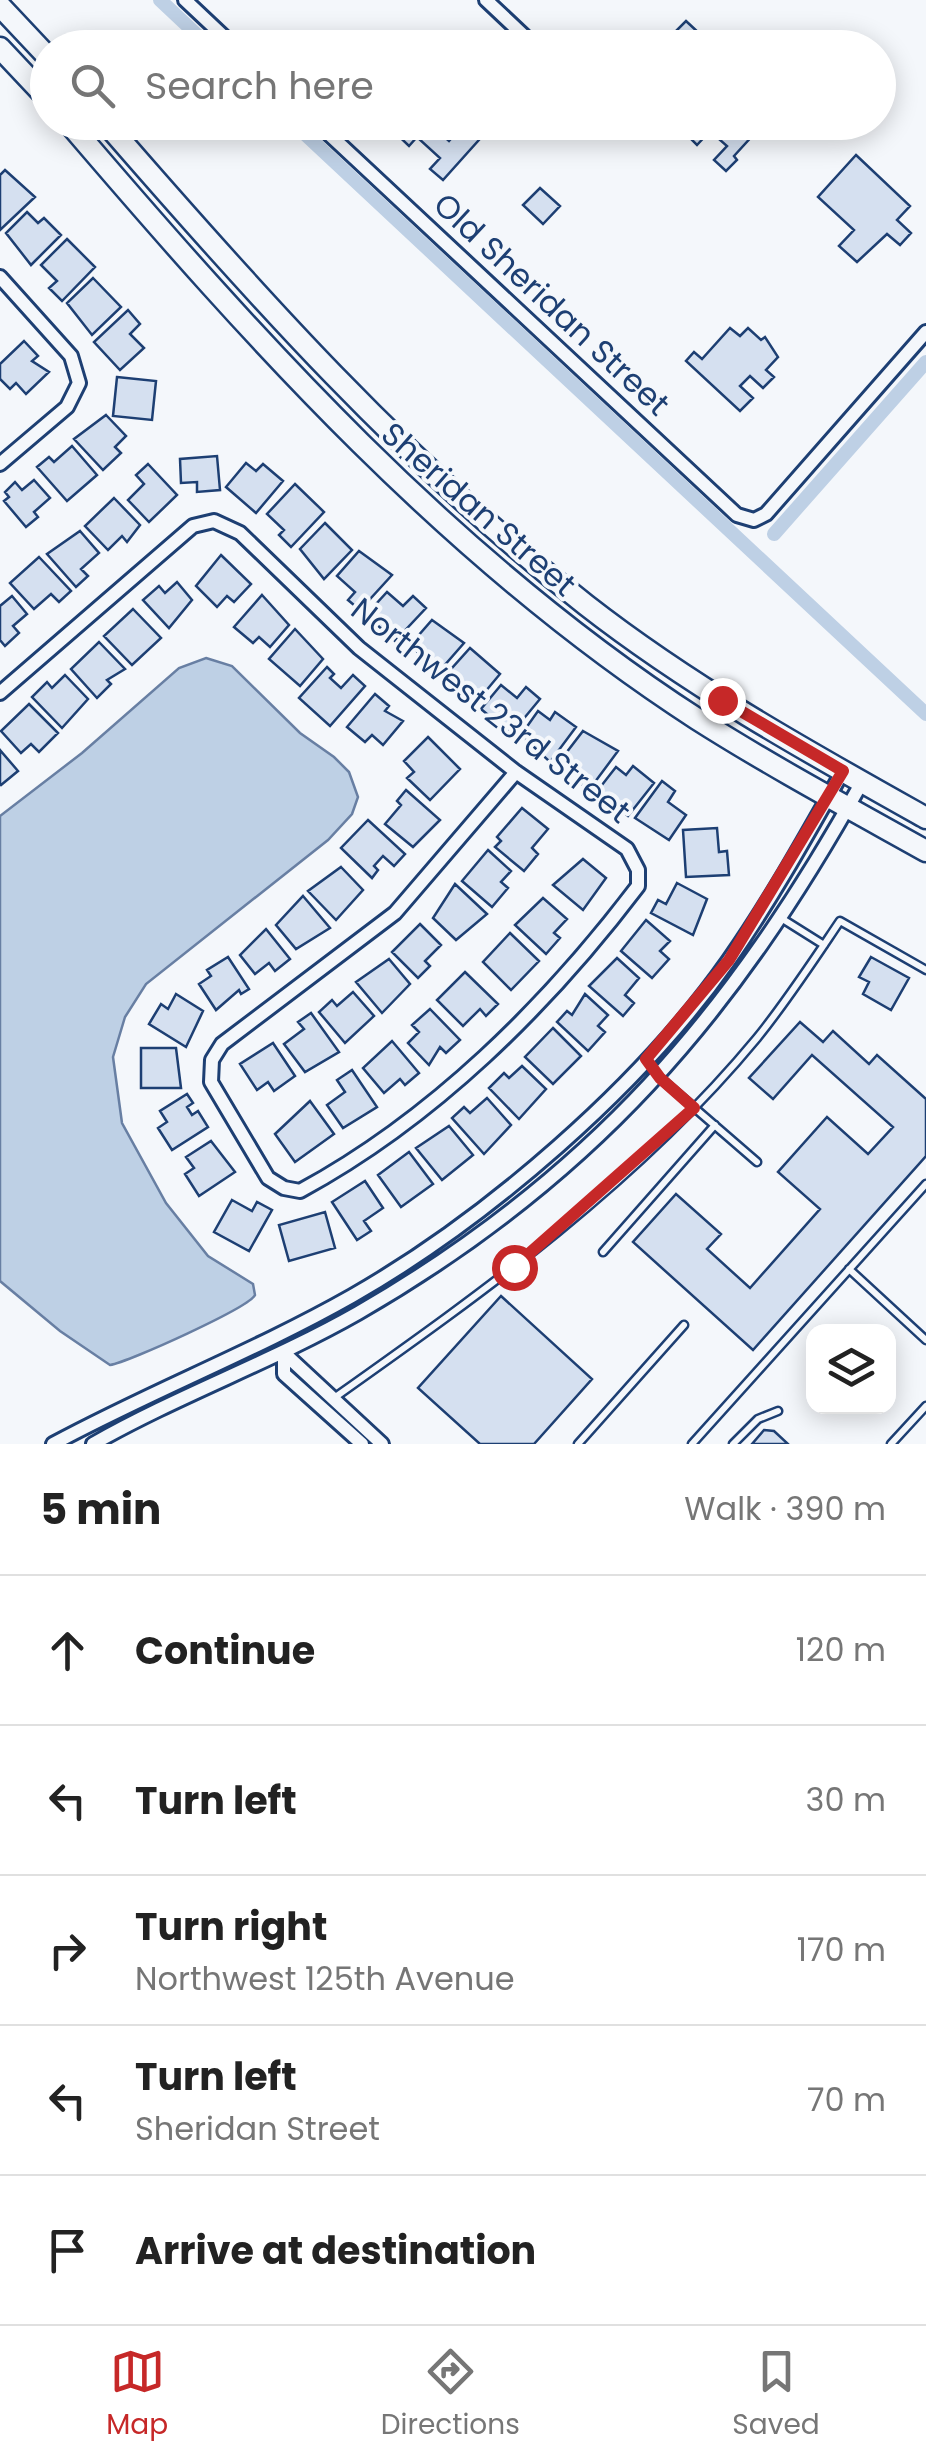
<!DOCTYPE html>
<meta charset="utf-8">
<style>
:root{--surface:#fff;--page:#f2f2f2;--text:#222;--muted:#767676;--line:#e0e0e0;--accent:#c62828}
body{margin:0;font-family:Poppins,sans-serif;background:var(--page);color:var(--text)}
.controls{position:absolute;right:30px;bottom:30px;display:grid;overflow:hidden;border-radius:20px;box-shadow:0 5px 25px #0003}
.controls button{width:90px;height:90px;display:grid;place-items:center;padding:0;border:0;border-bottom:2px solid var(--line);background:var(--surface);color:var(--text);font:50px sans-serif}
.stop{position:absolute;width:30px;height:30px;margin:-22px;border:8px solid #c62828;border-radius:50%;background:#fff}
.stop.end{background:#c62828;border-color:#fff;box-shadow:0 2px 10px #0008}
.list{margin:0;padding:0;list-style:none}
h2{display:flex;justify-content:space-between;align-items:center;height:130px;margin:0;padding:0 40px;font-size:42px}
h2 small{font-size:32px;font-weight:400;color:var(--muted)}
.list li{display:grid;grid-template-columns:65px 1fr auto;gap:30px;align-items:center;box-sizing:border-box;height:150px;padding:0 40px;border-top:2px solid var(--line)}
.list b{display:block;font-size:38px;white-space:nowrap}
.list p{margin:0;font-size:32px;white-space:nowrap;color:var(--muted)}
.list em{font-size:32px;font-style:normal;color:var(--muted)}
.icon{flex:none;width:55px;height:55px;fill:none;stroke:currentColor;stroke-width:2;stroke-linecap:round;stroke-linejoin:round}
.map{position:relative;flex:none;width:926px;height:1444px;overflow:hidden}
.search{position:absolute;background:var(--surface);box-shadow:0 5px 25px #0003;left:30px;right:30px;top:30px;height:110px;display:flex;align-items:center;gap:25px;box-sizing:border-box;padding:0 35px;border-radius:55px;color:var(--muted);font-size:38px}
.sheet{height:880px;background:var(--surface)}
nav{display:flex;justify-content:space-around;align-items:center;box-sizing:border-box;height:140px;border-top:2px solid var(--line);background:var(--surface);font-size:28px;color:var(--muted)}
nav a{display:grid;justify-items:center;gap:5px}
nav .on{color:var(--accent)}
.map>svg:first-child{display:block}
</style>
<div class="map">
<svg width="926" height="1444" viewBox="0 0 926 1444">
<rect width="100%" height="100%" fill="#f4f7fb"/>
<path fill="#bed0e5" stroke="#687fa3" stroke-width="2.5" d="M206,658L232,666L300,733L334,757L349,772L358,797L352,814L328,840L146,984L125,1017L113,1057L122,1123L166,1203L208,1256L253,1284L255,1295C250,1307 129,1362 110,1365L60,1331L0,1281V816L82,753L179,668Z"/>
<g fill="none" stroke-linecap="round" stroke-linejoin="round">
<path stroke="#bed0e5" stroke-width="14" d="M160,0L211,48
M292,122L926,714
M774,534L926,362"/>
</g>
<path fill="#d5e0f0" stroke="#1d3f73" stroke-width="2.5" d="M686,21L715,48H690L674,33Z
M450,122L440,133L449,141L466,122H495L443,180L430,169L440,158L417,137L409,146L385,123Z
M694,122L700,124L765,122L734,156L737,160L726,171L714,160L727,146L710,131L697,145L684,132Z
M856,155L910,206L897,220L911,233L900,245L887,234L857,262L839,246L854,230L818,197Z
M5,170L35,197L0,230V175Z
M540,188L560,206L543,224L523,205Z
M27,212L38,223L44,218L61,235L31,265L6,233Z
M67,239L95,267L62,301L49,288L57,281L41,265Z
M93,278L121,307L92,335L67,303Z
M128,310L140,324L130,334L144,348L120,370L94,342Z
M730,328L740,336L748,328L761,340L765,337L778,357L766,370L774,377L763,388L750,376L740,386L753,398L740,411L686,361L694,352L702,359Z
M24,341L38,356L32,361L49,372L26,394L16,383L10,389L0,379V364Z
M117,377L156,381L152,420L113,416Z
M106,415L126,436L115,447L121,453L103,470L74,439Z
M72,446L97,475L67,501L37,467L49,457L54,462Z
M217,456L220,490L197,492V482L181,483L180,459Z
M246,463L256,471L263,464L283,481L256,513L226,487Z
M148,464L177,495L149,522L128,500L144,484L136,475Z
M34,480L50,498L34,512L38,517L26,527L4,501L9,497L5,492L15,482L22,490Z
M295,484L324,512L291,547L279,535L284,530L267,514Z
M114,498L140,525L127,542L122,536L108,550L85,526Z
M325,523L352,550L324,579L300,549Z
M80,531L99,553L81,569L88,576L76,587L47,554Z
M359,551L392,575L360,610L348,600L355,592L337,576Z
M221,555L251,584L234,602L227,596L217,607L196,586Z
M39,557L71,591L59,602L51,594L34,609L10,583Z
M177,582L192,600L169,628L143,600L159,586L165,593Z
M387,592L403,606L413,596L426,608L395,641L366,615Z
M262,595L289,625L270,647L259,637L253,643L234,627Z
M12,596L27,614L13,626L19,633L5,646L0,640V606Z
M133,609L161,638L132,665L104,636Z
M432,620L464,643L436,675L411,644Z
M295,629L323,659L300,686L269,659Z
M99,642L125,669L107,680L111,684L97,698L71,669Z
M470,648L500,674L475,704L444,677Z
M327,667L334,674L330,678L341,688L353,675L365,686L330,726L299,698Z
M65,675L88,699L62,728L32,697L47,682L52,688Z
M501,685L517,698L526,687L540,699L511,734L481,709Z
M375,694L389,706L385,711L403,721L383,745L372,735L365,742L347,727Z
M29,704L58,733L39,752L31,744L21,753L1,731Z
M538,711L550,720L555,712L576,727L550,762L521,735Z
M583,731L618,751L589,790L576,780L583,772L563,757Z
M428,737L460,769L430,800L407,778L414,772L404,761Z
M0,750L18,771L1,785L0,784Z
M633,766L654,783L628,816L598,790L616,767L626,775Z
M662,781L675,791L668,802L686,815L669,840L635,818Z
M406,790L440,820L413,847L385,824L401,805L397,801Z
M522,808L548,829L532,848L538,854L524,871L495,847L501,841L497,837Z
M368,820L405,854L394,866L383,856L374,866L378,870L372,878L341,848Z
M717,828L719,852L727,851L729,875L686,877L683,830Z
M488,850L511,871L501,882L508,888L492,907L462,881Z
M583,859L606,878L583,910L553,885Z
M341,867L363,890L336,920L308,891Z
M677,883L707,899L693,935L651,913L658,900L666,904Z
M455,884L487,914L456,940L433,918Z
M303,896L330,928L296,949L276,925Z
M543,898L567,919L554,933L560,938L546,954L515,925Z
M646,920L670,941L660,951L669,959L652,978L621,951Z
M420,924L441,945L425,961L430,966L418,978L392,952Z
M266,929L290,959L275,971L269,963L255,974L240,955Z
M510,933L539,961L511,990L483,962Z
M228,957L249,989L241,994L239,990L216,1010L199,984L211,976L207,970Z
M871,957L909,978L891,1010L863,994L869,982L859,977Z
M617,958L639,978L625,995L634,1003L623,1016L589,986Z
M389,959L410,984L382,1013L356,982Z
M465,972L498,1004L486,1016L480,1009L463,1026L437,1000Z
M353,992L374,1016L345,1043L319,1012L332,1000L337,1006Z
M176,994L203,1011L186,1047L149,1024L161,1004L168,1009Z
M585,994L608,1015L598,1026L605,1032L588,1051L557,1022L567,1011L572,1015Z
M430,1009L460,1040L446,1053L440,1047L429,1065L408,1043L419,1032L412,1025Z
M311,1013L339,1052L305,1072L284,1044L304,1029L298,1022Z
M800,1022L823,1042L833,1031L869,1064L877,1055L926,1099V1156L753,1350L633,1242L676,1194L721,1234L707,1249L750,1288L820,1209L778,1172L827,1117L868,1154L893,1127L812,1055L773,1099L749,1078Z
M553,1028L581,1056L553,1084L525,1057Z
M392,1041L419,1073L405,1085L400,1079L384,1093L363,1068Z
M273,1043L295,1076L274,1091L268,1082L257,1090L240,1064Z
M141,1048H176L181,1088H141Z
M522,1066L546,1089L519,1119L489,1088L504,1073L509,1078Z
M352,1070L377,1107L343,1128L327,1105L345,1092L337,1080Z
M187,1094L193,1103L187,1107L192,1115L198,1111L208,1127L172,1150L158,1128L167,1122L160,1111Z
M487,1098L511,1125L484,1154L452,1118L464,1107L470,1113Z
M310,1101L334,1134L295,1162L275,1134Z
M449,1126L473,1155L442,1180L416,1148Z
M211,1141L235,1172L199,1196L185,1174L194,1168L186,1157Z
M409,1152L433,1184L401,1207L378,1175Z
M365,1181L383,1208L364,1221L371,1231L357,1240L332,1202Z
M232,1200L252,1211L257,1202L272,1210L249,1251L214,1232Z
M325,1212L335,1248L289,1261L279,1225Z
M501,1296L592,1379L534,1444H480L418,1388Z
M764,1430L774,1431L788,1444H752Z"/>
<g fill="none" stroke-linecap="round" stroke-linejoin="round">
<g stroke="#1d3f73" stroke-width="11">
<path id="lane" d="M781,918L824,945
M647,1060L660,1078L757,1162
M603,1252L715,1125
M849,1269L926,1340
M334,1398C485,1291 638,1182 757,1038C787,1001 813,961 840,921L926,970
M578,1444L684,1325
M692,1444L926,1184
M733,1444L758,1419L778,1411
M891,1444L926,1406"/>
</g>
<g stroke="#1d3f73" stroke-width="18">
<path id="street" d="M185,0L236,48
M486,0L537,48
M316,122L737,515L754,520L766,514L926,332
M0,277L71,356L79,383L67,407L0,464
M0,693L193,526L214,521L240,533L359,648L516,772L627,849L638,870V886C547,1006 433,1119 300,1191L284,1188L268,1178L211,1082L212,1060L222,1044L395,913L516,772
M284,1353L382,1444
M284,1353V1374L362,1444
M53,1444C151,1391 255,1351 352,1296C487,1219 640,1087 729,960C771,900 807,835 843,771
M93,1444C179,1395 272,1362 358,1313C592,1178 732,1016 862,782"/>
</g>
<g stroke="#1d3f73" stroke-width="25">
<path id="primary" d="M0,6L48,57
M0,48L48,99
M68,122C256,342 451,560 697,719C771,766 849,808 926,851
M105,122C255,295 405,463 586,605C691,687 810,753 926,818"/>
</g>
<use href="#lane" stroke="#f4f7fb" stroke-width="6"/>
<use href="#street" stroke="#f4f7fb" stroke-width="12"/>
<use href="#primary" stroke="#f4f7fb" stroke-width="20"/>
</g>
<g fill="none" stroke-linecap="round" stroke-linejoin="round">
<path stroke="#c62828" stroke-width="12" d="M514,1267L694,1108L660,1078L646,1059L729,960L843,771L722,700"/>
</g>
<g text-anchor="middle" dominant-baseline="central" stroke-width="8" stroke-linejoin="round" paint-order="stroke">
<g font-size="32" fill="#1d3f73" stroke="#f4f7fb">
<text transform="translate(552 304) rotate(43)">Old Sheridan Street</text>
<text transform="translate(479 509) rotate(41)">Sheridan Street</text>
<text transform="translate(491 710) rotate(38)">Northwest 23rd Street</text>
</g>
</g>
</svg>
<div class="controls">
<button><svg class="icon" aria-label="layers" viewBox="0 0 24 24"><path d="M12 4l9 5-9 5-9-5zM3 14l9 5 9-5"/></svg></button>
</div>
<div class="stop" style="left:514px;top:1267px"></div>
<div class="stop end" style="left:722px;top:700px"></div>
<div class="search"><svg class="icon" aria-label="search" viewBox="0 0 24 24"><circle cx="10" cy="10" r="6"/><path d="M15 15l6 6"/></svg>Search here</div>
</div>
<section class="sheet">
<h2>5 min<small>Walk · 390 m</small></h2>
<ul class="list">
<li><svg class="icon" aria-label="ahead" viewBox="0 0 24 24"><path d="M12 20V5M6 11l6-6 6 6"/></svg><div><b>Continue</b></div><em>120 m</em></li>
<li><svg class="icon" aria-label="left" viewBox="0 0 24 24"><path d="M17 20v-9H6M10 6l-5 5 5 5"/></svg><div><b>Turn left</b></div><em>30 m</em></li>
<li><svg class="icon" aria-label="right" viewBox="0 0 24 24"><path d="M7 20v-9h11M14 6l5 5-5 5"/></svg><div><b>Turn right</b><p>Northwest 125th Avenue</p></div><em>170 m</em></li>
<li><svg class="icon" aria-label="left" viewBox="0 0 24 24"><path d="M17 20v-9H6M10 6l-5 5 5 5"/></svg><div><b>Turn left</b><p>Sheridan Street</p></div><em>70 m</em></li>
<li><svg class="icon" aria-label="arrive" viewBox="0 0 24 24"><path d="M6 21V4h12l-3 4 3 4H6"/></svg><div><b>Arrive at destination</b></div></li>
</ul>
</section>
<nav>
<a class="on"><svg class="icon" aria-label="map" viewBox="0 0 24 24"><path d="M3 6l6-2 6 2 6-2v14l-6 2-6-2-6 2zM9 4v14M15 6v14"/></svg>Map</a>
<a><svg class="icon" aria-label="directions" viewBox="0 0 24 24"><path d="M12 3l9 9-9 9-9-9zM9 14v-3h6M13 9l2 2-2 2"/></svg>Directions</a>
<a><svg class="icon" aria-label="saved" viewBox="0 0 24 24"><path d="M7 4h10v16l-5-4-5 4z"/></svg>Saved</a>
</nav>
